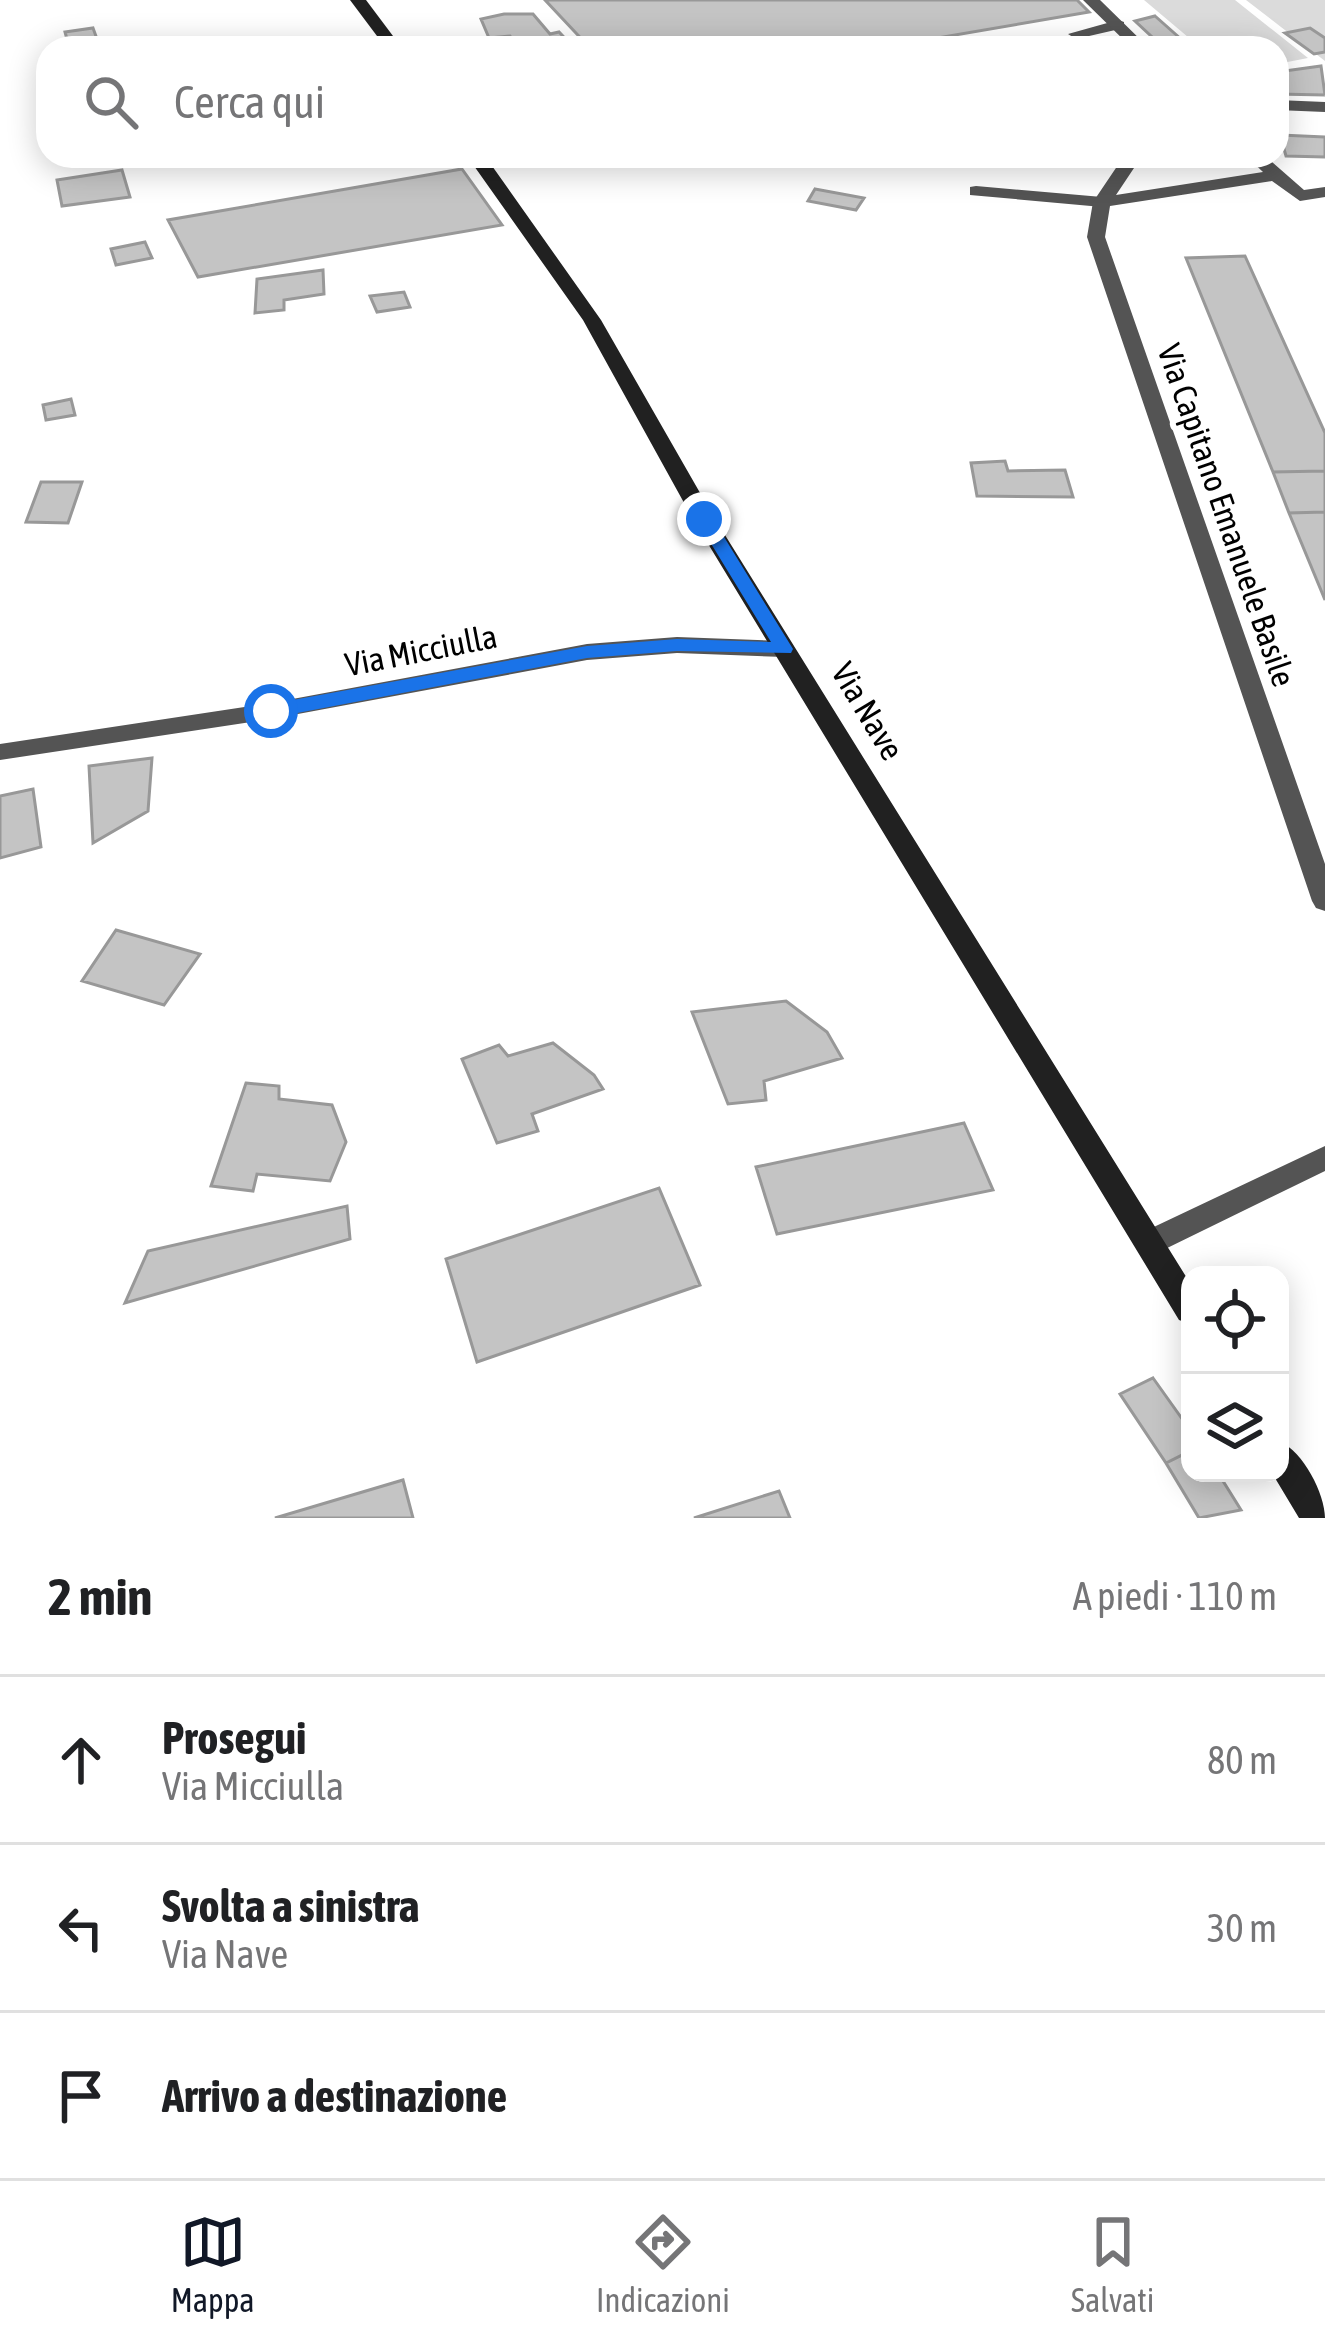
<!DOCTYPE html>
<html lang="it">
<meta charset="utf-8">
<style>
:root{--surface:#fff;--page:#f2f2f2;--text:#202124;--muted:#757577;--line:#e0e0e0;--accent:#111827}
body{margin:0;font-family:"Asap Condensed",sans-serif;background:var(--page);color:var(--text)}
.controls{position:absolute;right:36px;bottom:36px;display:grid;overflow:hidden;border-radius:24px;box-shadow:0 6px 30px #0003}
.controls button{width:108px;height:108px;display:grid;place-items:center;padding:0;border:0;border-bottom:3px solid var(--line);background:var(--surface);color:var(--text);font:60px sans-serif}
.stop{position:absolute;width:36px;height:36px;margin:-27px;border:9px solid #1a73e8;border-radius:50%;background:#fff}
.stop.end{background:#1a73e8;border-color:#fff;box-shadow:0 3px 12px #0008}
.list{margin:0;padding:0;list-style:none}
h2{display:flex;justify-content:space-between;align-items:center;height:156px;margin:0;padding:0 48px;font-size:51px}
h2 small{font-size:39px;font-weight:400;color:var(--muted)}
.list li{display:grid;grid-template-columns:78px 1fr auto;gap:36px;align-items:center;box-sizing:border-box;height:168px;padding:0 48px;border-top:3px solid var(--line)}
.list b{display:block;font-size:45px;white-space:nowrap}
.list p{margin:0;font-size:39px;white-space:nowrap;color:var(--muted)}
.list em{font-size:39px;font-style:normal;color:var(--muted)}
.icon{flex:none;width:66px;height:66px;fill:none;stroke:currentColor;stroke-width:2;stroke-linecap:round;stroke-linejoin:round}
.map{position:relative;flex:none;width:1325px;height:1518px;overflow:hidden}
.search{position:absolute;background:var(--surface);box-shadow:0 6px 30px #0003;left:36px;right:36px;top:36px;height:132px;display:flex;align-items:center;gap:30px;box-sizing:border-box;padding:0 42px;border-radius:36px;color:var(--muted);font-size:45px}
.sheet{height:660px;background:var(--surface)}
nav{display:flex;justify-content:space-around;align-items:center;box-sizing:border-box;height:168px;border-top:3px solid var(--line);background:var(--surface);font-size:33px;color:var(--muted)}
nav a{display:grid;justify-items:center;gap:6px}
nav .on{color:var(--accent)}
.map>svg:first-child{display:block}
</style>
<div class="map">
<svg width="1325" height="1518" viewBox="0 0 1325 1518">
<rect width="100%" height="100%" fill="#fff"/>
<path fill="#dbdbdb" d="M1144,0H1235L1308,58L1277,64V48H1201Z
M1246,0H1325V61Z"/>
<path fill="#c4c4c4" stroke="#989898" stroke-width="3" d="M545,0H1077L1089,12L879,48H590Z
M504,14H533L550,34L559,32L574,48H519L510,36L489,38L481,19Z
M1155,16L1191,48H1164L1135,21Z
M93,28L97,39L68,43L65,32Z
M1310,28L1325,38V52L1314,54L1285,33Z
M1321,66L1325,95L1277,94V72Z
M1280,135L1325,137V157L1286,156Z
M462,169L502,225L198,277L168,220Z
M122,170L130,197L62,206L57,180Z
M815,189L864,198L856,210L808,201Z
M145,242L152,258L116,265L111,249Z
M1245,256L1325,433V471L1273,472L1186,258Z
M323,270L324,294L284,300V310L255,313L257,279Z
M404,292L410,307L377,312L370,296Z
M71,399L75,415L46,420L43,405Z
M1005,461L1008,471L1065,470L1073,497L977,496L971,463Z
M1325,471V512L1289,513L1273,472Z
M41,482H82L68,523L26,522Z
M1325,512V600L1289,513Z
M152,758L148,811L93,843L89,766Z
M33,789L41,847L0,858V796Z
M116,930L200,954L164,1005L82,981Z
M786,1001L827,1032L842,1058L764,1081L766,1100L728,1104L692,1012Z
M553,1043L594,1075L603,1089L532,1114L538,1131L497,1143L462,1059L499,1045L508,1056Z
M246,1083L279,1086V1099L332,1105L346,1142L330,1181L257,1174L253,1191L211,1186Z
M964,1123L993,1190L777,1234L756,1167Z
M659,1188L700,1285L477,1362L446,1259Z
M347,1206L350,1239L125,1303L148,1251Z
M1153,1378L1190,1430V1451L1166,1463L1120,1394Z
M1190,1451V1473H1218L1241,1510L1199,1518L1166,1463Z
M403,1480L413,1518H275Z
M779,1491L790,1518H694Z"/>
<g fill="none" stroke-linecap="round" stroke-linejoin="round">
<path fill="#545454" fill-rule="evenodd" d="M1118,20L1124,22V28L1076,39L1068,34Z
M976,186L1102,197L1111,202L1102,207L970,195V187Z"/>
<path fill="#545454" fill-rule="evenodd" d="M1083,0H1100L1149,48H1132Z
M1277,100L1325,102V112L1277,110Z
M1124,156H1142L1116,195L1263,172L1246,156H1265L1304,190L1325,187V197L1300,201L1272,181L1110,206L1105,237L1325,864V911L1316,908L1312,901L1087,237L1093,202Z
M677,637L784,641L795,649L784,657L677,653L587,660L271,719L0,760V744L271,703L587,644Z
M1325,1146V1171L1159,1252L1149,1256L1139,1252L1134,1243L1139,1234Z"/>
<path fill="#212121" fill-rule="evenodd" d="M350,0H366L402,48H386Z
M467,156H485L601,320L715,519L1190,1283V1324L1179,1320L693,519L583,320Z
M1280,1442C1303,1451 1325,1494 1325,1518H1299L1272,1473H1280Z"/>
</g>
<path fill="#1a73e8" d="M704,514L713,519L793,649L791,653L677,651L587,658L271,718L262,711L271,704L587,646L677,639L771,642L696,519Z"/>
<g text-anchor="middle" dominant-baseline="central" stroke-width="12" stroke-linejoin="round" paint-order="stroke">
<g font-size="33" fill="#000" stroke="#fff">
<text transform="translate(1227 515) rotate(71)">Via Capitano Emanuele Basile</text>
<text transform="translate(421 650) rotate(-11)">Via Micciulla</text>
<text transform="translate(868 711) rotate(59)">Via Nave</text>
</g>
</g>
</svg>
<div class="controls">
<button><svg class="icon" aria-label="locate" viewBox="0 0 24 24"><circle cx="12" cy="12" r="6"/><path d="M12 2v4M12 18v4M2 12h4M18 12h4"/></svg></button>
<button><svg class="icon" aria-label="layers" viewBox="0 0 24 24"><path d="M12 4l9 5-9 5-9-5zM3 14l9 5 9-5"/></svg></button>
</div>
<div class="stop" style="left:271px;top:711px"></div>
<div class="stop end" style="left:704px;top:519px"></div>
<div class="search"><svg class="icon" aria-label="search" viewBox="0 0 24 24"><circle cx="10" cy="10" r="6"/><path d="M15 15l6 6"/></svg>Cerca qui</div>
</div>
<section class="sheet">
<h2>2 min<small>A piedi · 110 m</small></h2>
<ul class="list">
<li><svg class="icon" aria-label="ahead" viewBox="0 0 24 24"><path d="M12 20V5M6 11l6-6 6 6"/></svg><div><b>Prosegui</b><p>Via Micciulla</p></div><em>80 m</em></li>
<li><svg class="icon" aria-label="left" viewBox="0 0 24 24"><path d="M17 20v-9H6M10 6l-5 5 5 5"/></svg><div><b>Svolta a sinistra</b><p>Via Nave</p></div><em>30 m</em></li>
<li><svg class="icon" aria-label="arrive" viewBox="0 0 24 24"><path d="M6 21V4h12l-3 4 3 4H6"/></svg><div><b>Arrivo a destinazione</b></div></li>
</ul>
</section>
<nav>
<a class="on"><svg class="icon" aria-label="map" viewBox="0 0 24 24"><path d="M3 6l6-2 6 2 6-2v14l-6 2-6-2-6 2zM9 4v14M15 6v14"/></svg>Mappa</a>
<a><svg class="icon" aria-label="directions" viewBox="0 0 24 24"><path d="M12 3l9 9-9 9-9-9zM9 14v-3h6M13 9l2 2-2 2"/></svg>Indicazioni</a>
<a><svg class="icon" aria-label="saved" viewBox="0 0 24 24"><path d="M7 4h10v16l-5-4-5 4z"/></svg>Salvati</a>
</nav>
